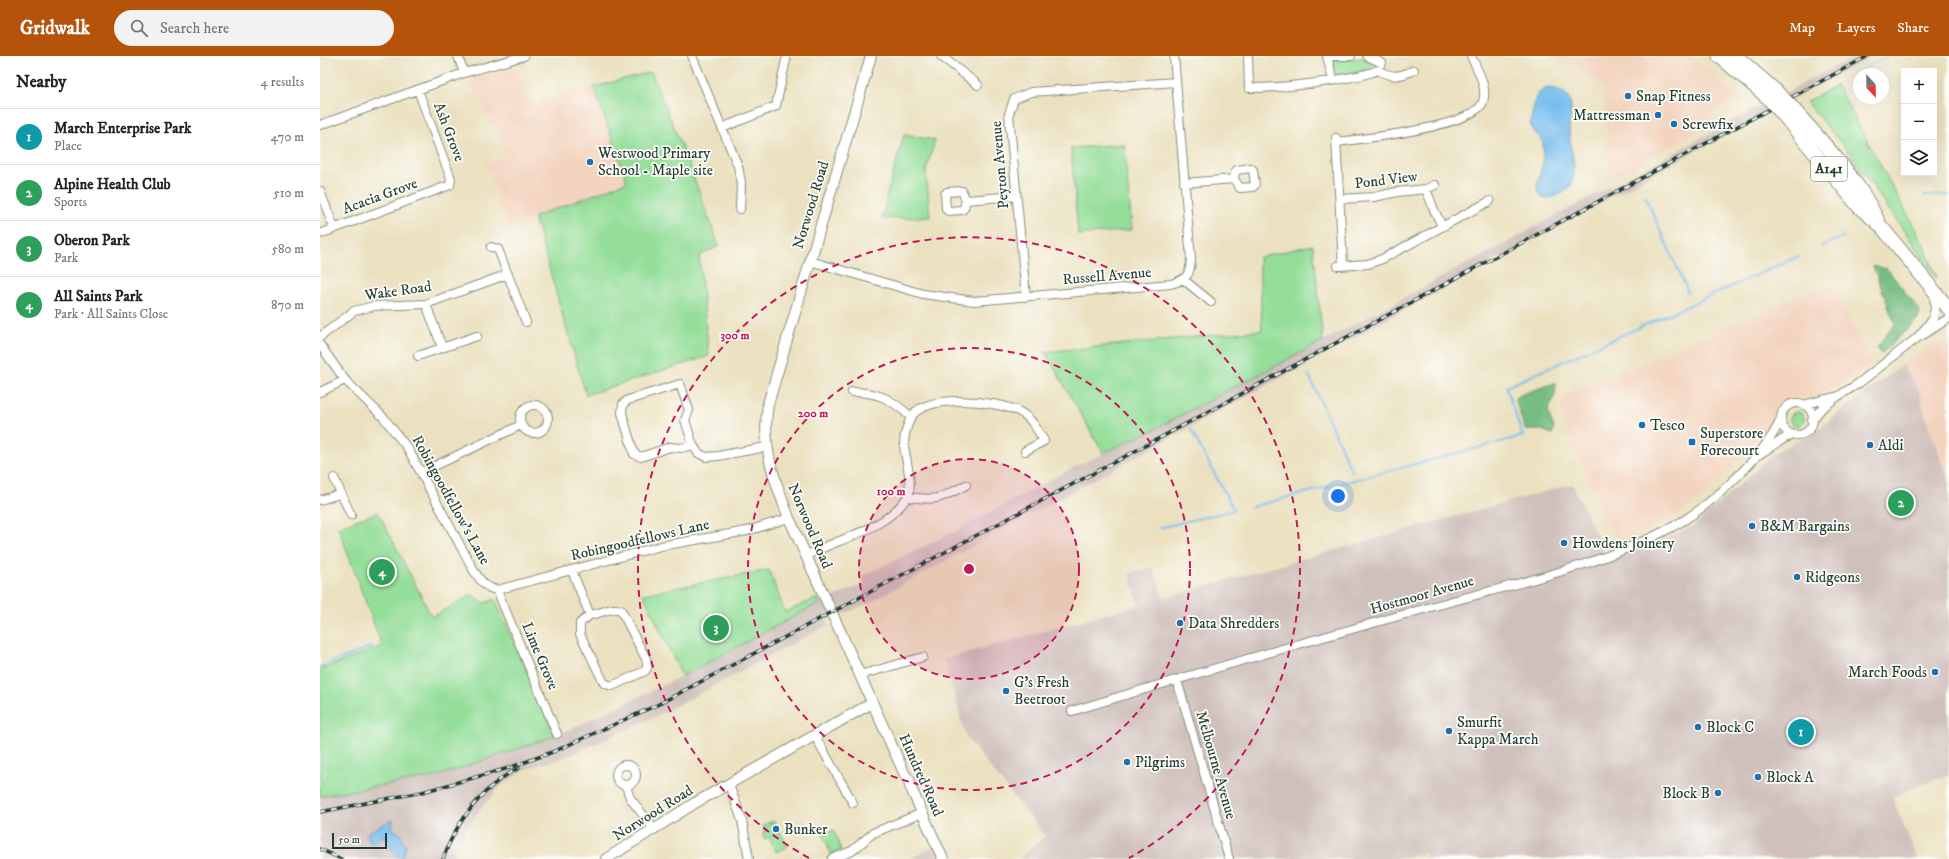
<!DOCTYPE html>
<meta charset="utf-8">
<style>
:root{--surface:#fff;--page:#f2f2f2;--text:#222;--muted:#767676;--line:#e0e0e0;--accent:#b45309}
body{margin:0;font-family:"IM FELL DW Pica",serif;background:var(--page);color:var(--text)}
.controls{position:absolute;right:12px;top:12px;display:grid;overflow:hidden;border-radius:0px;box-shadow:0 4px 16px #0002}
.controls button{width:36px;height:36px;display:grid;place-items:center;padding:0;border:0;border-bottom:1px solid var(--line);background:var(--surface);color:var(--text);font:20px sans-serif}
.compass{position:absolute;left:1533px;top:12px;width:36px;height:36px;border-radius:50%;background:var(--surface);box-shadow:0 4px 16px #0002;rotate:158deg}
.scale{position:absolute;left:12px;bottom:10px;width:55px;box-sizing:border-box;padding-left:4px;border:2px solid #1f3d34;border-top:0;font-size:11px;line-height:14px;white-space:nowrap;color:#1f3d34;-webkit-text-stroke:3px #fdfcf7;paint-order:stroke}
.you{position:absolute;left:1018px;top:440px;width:14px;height:14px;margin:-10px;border:3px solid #fff;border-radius:50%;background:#1a73e8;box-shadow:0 0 0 6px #1a73e833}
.badge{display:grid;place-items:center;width:26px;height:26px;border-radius:50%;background:var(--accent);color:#fff;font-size:13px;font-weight:700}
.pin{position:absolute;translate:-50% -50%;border:2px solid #fff;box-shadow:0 1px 4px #0006}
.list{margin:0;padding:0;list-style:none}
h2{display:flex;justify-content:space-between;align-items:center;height:52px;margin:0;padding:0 16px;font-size:17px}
h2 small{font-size:13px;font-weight:400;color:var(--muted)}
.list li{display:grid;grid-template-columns:26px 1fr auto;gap:12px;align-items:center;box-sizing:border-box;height:56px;padding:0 16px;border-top:1px solid var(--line)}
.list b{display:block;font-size:15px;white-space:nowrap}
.list p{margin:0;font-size:13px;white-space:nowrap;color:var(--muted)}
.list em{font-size:13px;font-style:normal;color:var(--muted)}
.icon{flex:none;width:22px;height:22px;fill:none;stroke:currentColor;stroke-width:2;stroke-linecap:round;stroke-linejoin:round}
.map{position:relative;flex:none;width:1629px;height:803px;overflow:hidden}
header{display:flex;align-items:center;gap:24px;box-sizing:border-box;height:56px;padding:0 20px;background:var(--accent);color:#fff}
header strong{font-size:19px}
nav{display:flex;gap:22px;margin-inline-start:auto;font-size:14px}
.search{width:280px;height:36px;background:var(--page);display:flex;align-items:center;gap:10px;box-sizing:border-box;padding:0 14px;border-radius:22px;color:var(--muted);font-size:15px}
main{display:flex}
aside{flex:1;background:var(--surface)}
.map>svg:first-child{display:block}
</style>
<header>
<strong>Gridwalk</strong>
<div class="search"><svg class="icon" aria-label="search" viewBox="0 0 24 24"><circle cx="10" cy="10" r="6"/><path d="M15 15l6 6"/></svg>Search here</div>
<nav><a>Map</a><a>Layers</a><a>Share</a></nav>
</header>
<main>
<aside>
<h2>Nearby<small>4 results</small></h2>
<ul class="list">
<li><span class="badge" style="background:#0f9aa8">1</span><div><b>March Enterprise Park</b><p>Place</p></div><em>470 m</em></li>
<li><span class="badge" style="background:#2e9e5b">2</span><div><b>Alpine Health Club</b><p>Sports</p></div><em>510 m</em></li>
<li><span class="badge" style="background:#2e9e5b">3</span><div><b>Oberon Park</b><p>Park</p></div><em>580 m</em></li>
<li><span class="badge" style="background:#2e9e5b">4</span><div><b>All Saints Park</b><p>Park · All Saints Close</p></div><em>870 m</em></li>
</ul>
</aside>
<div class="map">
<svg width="1629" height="803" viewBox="0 0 1629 803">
<rect width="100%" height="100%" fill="#fdfcf7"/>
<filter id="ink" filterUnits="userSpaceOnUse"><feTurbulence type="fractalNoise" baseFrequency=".025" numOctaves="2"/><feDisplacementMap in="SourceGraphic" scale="8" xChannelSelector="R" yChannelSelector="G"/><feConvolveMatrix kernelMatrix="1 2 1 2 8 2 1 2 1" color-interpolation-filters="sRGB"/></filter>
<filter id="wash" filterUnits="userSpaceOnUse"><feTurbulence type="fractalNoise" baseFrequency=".012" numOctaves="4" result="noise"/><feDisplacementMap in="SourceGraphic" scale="16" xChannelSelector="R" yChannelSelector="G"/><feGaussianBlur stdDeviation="0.9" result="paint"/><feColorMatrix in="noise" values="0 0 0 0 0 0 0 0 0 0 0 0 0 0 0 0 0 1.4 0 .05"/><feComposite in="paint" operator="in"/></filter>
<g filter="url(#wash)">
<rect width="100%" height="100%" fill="#ebe1c0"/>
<path fill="#f3d4bf" d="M1255,0H1368L1386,12L1419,43L1391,57L1381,73L1289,125L1284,38L1279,28L1257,8Z
M196,13L216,46L331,16L367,103L388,161L221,184L214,161L188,171L165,108L188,99L150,24Z
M1512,226L1552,307L1517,331L1492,342L1484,340L1455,348V357L1451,367L1388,437L1349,465L1311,483L1304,485L1294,481L1247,375L1242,358L1240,342Z
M1614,288L1629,293V408L1625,410L1608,369L1599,335L1582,309Z"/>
<path fill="#cfc0bb" d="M1534,0H1553L1375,95L545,549L507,565L508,569L341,658L246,701L206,713L182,729L161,752L146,773L132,803H0V740L118,720L235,680L360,621L500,547L545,527L542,520L638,474L754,411L831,375L1003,285Z
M1582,309L1599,335L1608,369L1629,422V718L1572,741L1598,803H1107L1105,798L1080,803H699L725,780L646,681L624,603L819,549L809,518L833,511L843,542L1252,428L1289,505L1374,470L1456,396L1497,374Z
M616,789L623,803H590Z"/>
<path fill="#94de9a" stroke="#5a8e67" d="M1043,2L1054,8V10L1051,13L1020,20L1015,17L1011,4Z
M331,16L367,103L399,190L379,200L389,300L266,339L214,161L307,126L274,31Z
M1517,29L1605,191L1617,222L1528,95L1486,46Z
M584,79L615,84L606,115L610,161L562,163L567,139Z
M804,88L812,174L758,179L751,92Z
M993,189L1003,285L831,375L783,397L725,296L942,274L939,201Z
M1470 363a7 7 0 1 1 14 0a7 7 0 1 1-14 0Z
M58,456L112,561L152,539L165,547L175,543L235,680L118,720L0,740V614L62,590L18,471Z
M449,514L465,556L498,542L500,547L362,620L323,538Z
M453,765L456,769L454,771L457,776L459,775L468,790L456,796L449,781L444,783L443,777L445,776L443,769Z
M514,774L521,794L511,798L503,778Z"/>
<path fill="#77bd82" stroke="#4b7d5b" d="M1553,210L1567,213L1600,255L1598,263L1562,297L1557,291L1575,268Z
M1235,327C1238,338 1231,346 1228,356L1234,372L1232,378L1222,374H1205L1195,342C1204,336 1224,331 1235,327Z"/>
<path fill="#78beef" stroke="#4c7e92" d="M1229,32C1237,33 1244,34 1248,41C1254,50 1249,64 1249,75C1251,107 1269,135 1224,143L1218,137L1217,129L1223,107V89L1221,82L1212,74L1210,66L1216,42L1221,34Z
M72,764L74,765L71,772L80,778L86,790L83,801L94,803C71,803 76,796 64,780L53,787L50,785L47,778L49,776Z"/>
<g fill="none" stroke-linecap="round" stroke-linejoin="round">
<path stroke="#78beef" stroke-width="2" d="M1535,18L1567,0
M1325,140L1368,236
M1605,140L1629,139
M1502,190L1524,181
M989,319L1032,416
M931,451L1203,380L1186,331L1479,200
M839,472L914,454L871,374
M0,611L53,590"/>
</g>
</g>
<g filter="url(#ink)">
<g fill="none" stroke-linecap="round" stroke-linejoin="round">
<g stroke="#858f7a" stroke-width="10">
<path id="minor" d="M138,0L144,17
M372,0L418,110L421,127L420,153
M621,0L658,29
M928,0L929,32C959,32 986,29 1016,24C1030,21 1045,20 1058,14C1072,22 1080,21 1094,14
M1007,0L1013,24
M1007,0H1031
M1047,0L1062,7
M0,69L144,17L204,0
M402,72L456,50L466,4
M1016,82L1023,209
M1016,86C1042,83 1154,71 1163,46C1168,31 1157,13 1151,0
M864,127L914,123L920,132L933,131L935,129L933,114L931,112L917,114L915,116L914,123
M1106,133L1114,154L1122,170
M0,135L14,172
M1020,143L1054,141L1077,136L1106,133L1115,129
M646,144L642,135L627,136L625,138L626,153L628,155L642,154L644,152L646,144L696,140
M0,178L130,129L131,123L98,34
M171,191L178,193L206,266
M490,205L603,238L654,245L851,228C867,223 870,220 871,203L854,0
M1018,210L1048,208L1062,203L1170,145
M864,224L891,246
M706,241L689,58L694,43L711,36L856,26
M106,248L122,291
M1603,279L1629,262
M0,281L34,255L54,250L106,248L188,218
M0,289L25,324L64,362L88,393L154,515C161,525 165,532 177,534L341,490L427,475L469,462
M98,300L157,280
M0,336L25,324
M532,336C559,336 571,343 591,361
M1461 363a16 16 0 1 1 32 0a16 16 0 1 1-32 0Z
M200 363a14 14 0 1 1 28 0a14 14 0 1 1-28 0Z
M1483,349L1514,341
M1492,364L1502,352L1517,341L1539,327L1597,282L1613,263L1615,251L1614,237
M373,389L361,392L350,391L321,401L314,398L302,357L303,348L308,344L360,328L369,354L365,364L373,389L378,397L386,401L398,400L446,391
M1440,398L1465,382L1474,379
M102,416L201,369
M14,422L31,459
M588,441C619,445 619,443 646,429
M0,444L20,438
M485,500C519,482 563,475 586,443C595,431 585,402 584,389C584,381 587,370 590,363C603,336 677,345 698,355C711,361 717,373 724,385L705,395
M252,515L270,559C280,558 292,550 301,554L327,605V612L325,615L292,630L284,627L260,578V567L270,559
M177,534L237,678
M540,619L603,601
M857,624L909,803
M752,655C871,619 991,584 1111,551C1193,528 1279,511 1354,470C1389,451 1445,400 1461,363
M495,680L533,747
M296 719a10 10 0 1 1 20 0a10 10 0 1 1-20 0Z
M409,729L422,764L429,803
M306,730L310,742L334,773
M512,803L532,795L553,777L602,757"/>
</g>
<g stroke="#858f7a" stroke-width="12">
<path id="tertiary" d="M551,0L448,348C441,392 454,422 469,462L585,719L589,723L590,730L623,803
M286,803L375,747L552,647"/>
</g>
<g stroke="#858f7a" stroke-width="15">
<path id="trunk" d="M1399,0L1447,41
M1416,0L1457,36
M1470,49C1501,85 1538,121 1558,165
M1460,55L1539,151L1560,169L1629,253"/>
</g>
<use href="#minor" stroke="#fff" stroke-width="8"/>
<use href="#tertiary" stroke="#fff" stroke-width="10"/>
<use href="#trunk" stroke="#fff" stroke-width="13"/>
<g stroke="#1f3d34" stroke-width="3.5">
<path id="rail" d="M0,756L102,736L189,712L235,695L337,649L836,384L1548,0
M0,793L21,803
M123,803C135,767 164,729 199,712"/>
</g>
<use href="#rail" stroke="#fdfcf7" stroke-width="2" stroke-dasharray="6" stroke-linecap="butt"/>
<g stroke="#858f7a" stroke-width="15" stroke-linecap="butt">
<path id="trunk-bridge" d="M1457,36L1470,49
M1447,41L1460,55"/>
</g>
<use href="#trunk-bridge" stroke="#fff" stroke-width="13"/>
</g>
</g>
<circle cx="649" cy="513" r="110" fill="#c2185b" fill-opacity=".12"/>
<g fill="none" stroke="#c2185b" stroke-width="2" stroke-dasharray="7 5">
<circle cx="649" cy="513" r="110"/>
<circle cx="649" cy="513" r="221"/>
<path d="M489 802A331 331 0 1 1 809 802"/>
</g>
<g fill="#1f6fb2" stroke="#fdfcf7" stroke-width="1.5">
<circle cx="1308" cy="40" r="4"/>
<circle cx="1338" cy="59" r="4"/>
<circle cx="1354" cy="68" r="4"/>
<circle cx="270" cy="106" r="4"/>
<circle cx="1322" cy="369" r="4"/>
<rect x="1368" y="382" width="8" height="8" rx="2"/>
<circle cx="1550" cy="389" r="4"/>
<circle cx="1432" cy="470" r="4"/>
<circle cx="1244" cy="487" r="4"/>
<circle cx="1477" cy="521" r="4"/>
<circle cx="860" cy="567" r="4"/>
<circle cx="1615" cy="616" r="4"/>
<circle cx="686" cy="635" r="4"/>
<circle cx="1378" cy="671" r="4"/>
<circle cx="1129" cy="675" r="4"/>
<circle cx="807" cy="706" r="4"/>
<circle cx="1438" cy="721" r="4"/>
<circle cx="1398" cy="737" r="4"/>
<circle cx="456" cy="773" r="4"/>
</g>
<g text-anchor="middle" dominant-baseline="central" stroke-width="3.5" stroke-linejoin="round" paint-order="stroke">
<rect fill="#fdfcf7" stroke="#62766e" stroke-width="1" x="1491" y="101" width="36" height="24" rx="3"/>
<g font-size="14" font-weight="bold" fill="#1f3d34">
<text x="1509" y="113">A141</text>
</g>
<g font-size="15" fill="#1f3d34" stroke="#fdfcf7" text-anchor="start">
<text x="1316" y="40">Snap Fitness</text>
<text x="1330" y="59" text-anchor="end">Mattressman</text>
<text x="1362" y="68">Screwfix</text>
<text x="278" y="97">Westwood Primary<tspan x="278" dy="17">School - Maple site</tspan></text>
<text x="1330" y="369">Tesco</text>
<text x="1380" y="377">Superstore<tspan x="1380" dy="17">Forecourt</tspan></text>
<text x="1558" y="389">Aldi</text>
<text x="1440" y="470">B&amp;M Bargains</text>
<text x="1252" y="487">Howdens Joinery</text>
<text x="1485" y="521">Ridgeons</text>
<text x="868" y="567">Data Shredders</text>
<text x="1607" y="616" text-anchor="end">March Foods</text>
<text x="694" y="626">G's Fresh<tspan x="694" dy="17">Beetroot</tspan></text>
<text x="1137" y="666">Smurfit<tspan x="1137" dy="17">Kappa March</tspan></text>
<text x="1386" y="671">Block C</text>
<text x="815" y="706">Pilgrims</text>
<text x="1446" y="721">Block A</text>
<text x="1390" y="737" text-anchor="end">Block B</text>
<text x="464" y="773">Bunker</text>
</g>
<g font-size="15" fill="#1f3d34" stroke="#fdfcf7">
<text transform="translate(129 76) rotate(69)">Ash Grove</text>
<text transform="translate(680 109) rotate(-95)">Peyton Avenue</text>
<text transform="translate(1066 124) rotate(-7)">Pond View</text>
<text transform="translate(60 140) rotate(-20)">Acacia Grove</text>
<text transform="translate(491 149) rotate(-73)">Norwood Road</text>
<text transform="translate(787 220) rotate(-5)">Russell Avenue</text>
<text transform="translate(78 235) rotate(-8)">Wake Road</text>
<text transform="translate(131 444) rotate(61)">Robingoodfellow's Lane</text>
<text transform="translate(490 470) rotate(67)">Norwood Road</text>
<text transform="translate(320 484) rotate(-13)">Robingoodfellows Lane</text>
<text transform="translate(1102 539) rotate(-16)">Hostmoor Avenue</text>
<text transform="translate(220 600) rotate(67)">Lime Grove</text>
<text transform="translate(896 709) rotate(74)">Melbourne Avenue</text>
<text transform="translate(601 719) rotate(66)">Hundred Road</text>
<text transform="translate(333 757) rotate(-32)">Norwood Road</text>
</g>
</g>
<circle cx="649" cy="513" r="6" fill="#c2185b" stroke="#fdfcf7" stroke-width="2"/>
<g font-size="12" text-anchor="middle" font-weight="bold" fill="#c2185b" stroke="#fdfcf7" stroke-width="3.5" stroke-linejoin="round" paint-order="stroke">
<text x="415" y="283">300 m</text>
<text x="493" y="361">200 m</text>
<text x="571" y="439">100 m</text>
</g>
</svg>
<div class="controls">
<button>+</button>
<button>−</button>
<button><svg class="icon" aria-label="layers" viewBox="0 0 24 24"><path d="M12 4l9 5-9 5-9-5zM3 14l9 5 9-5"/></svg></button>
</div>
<svg class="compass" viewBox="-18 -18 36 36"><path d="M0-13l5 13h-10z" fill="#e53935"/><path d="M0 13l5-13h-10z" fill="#767676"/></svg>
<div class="scale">50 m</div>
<div class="you"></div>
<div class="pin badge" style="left:1481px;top:676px;background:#0f9aa8">1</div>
<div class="pin badge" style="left:1581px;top:447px;background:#2e9e5b">2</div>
<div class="pin badge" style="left:396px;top:572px;background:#2e9e5b">3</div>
<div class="pin badge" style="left:62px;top:516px;background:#2e9e5b">4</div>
</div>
</main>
